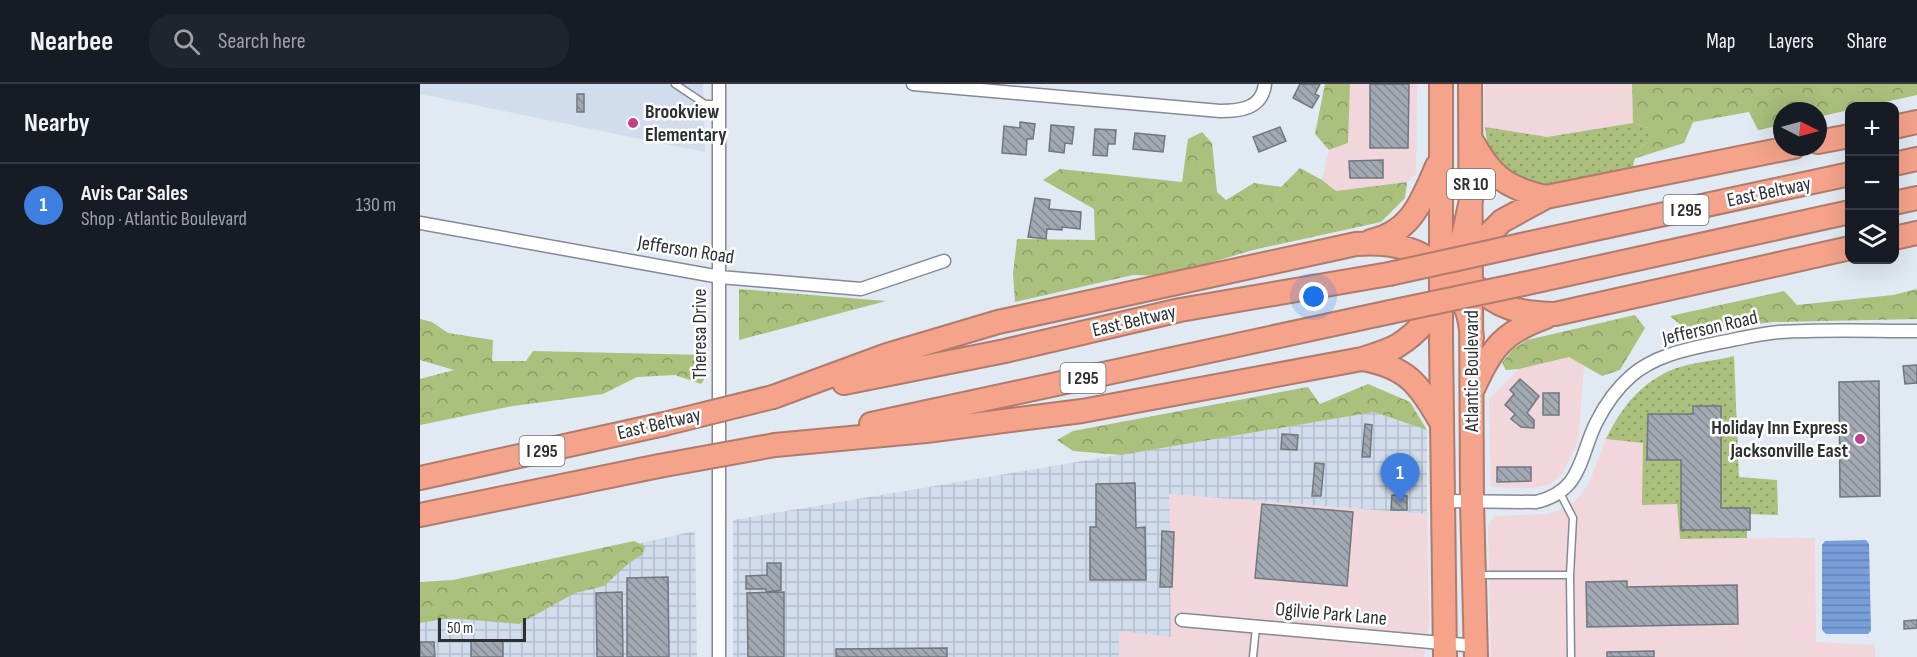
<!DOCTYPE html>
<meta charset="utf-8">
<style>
:root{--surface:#171b24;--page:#20242c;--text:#f1f3f6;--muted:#9ea1a6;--line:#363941;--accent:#0b8043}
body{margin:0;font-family:"Sofia Sans Condensed",sans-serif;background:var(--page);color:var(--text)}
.controls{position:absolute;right:18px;top:18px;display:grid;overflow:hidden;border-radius:12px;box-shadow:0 6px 24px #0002}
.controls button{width:54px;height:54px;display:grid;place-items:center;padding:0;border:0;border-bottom:2px solid var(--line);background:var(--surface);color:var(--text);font:30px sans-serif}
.compass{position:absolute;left:1353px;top:18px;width:54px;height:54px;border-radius:50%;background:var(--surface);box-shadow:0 6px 24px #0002;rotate:96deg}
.scale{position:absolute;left:18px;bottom:15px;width:88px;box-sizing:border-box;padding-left:6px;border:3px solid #2d3033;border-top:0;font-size:16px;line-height:21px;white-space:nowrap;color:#2d3033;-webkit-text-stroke:4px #fff;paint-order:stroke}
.you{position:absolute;left:894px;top:213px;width:21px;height:21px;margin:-15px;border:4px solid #fff;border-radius:50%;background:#1a73e8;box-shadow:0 0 0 9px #1a73e833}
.badge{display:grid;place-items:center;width:39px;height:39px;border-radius:50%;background:var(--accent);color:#fff;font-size:20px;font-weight:700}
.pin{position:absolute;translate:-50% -50px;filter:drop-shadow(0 2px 3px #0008)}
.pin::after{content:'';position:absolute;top:32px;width:21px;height:18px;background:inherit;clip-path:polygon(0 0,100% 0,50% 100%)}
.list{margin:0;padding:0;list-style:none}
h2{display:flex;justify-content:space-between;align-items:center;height:78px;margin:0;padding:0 24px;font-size:26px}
h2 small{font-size:20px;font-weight:400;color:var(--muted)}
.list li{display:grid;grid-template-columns:39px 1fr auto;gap:18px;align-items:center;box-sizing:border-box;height:84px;padding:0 24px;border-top:2px solid var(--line)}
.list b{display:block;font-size:22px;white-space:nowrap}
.list p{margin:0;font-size:20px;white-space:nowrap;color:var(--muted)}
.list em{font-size:20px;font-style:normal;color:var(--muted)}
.icon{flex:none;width:33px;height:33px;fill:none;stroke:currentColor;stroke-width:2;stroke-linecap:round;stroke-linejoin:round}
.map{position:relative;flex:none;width:1497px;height:573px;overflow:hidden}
header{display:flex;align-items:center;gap:36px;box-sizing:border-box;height:84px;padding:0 30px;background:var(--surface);border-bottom:2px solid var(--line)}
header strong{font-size:28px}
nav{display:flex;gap:33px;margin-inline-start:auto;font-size:21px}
.search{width:420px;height:54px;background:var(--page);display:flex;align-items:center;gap:15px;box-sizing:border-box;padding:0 21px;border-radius:24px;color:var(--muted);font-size:22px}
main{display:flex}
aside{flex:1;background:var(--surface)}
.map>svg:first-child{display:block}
</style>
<header>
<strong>Nearbee</strong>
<div class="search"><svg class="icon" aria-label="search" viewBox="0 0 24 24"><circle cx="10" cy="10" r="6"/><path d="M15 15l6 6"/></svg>Search here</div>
<nav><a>Map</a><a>Layers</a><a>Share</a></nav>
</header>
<main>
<aside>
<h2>Nearby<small></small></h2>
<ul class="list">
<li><span class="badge" style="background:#3f7fe0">1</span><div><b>Avis Car Sales</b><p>Shop · Atlantic Boulevard</p></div><em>130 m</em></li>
</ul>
</aside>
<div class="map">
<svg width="1497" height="573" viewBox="0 0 1497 573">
<defs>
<pattern id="industrial-grid" width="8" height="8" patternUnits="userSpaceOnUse" patternTransform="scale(1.5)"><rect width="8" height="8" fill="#d1ddec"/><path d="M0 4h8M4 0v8" fill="none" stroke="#b4becb"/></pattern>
<pattern id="grass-dots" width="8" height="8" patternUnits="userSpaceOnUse" patternTransform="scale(1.5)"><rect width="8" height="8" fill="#aac07c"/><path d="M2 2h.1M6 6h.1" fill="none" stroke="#8b9c66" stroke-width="1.8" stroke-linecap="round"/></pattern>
<pattern id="forest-crowns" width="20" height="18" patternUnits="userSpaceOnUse" patternTransform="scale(1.5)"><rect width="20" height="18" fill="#aac07c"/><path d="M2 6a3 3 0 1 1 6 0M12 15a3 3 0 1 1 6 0" fill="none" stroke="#8b9c66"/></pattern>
<pattern id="water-rules" width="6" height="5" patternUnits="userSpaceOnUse" patternTransform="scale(1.5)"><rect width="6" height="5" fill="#799fda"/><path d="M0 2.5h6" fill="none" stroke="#6482b1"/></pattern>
<pattern id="building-back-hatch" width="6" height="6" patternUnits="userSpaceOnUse" patternTransform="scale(1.5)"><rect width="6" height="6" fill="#a2a9b2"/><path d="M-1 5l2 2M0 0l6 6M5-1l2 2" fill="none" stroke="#848a91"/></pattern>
</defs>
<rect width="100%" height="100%" fill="#e1e9f2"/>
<path fill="#f1d6db" d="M930,0H997L996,90L987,98L916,107L902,96L909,66L928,59Z
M1065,0H1212L1213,39L1127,53L1065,43Z
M1150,273L1164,282L1158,357L1143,389L1131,400L1113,404L1071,403L1069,315L1099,285Z
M1186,355L1223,358L1257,420L1260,455L1395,454L1396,558L1455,561V573H1071L1068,441L1075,432L1126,430L1138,427L1154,418L1163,408L1170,397Z
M749,410L1007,430L1009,539L1004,573H699V547L751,553Z"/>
<path fill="url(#industrial-grid)" d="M954,328L1007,346V430L749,410L751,553L699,547V573H313V436Z
M275,447L277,573H0V508Z"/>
<path fill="#d1ddec" d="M0,0H283L285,68L0,10Z"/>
<path fill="url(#grass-dots)" d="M1213,39L1228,44V58L1216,67L1213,83L1145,98L1134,103L1121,104L1087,92L1070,66L1067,58L1065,43L1127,53Z
M1314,272L1319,393L1357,396L1358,431L1327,430V454L1260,455L1257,420L1222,421L1223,359L1186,355C1201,324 1221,298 1254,285C1272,278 1295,277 1314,272Z"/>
<path fill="url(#forest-crowns)" d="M905,0H930L928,59L909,66L895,50Z
M1212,0H1497V11L1447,22H1430L1429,26L1398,33V27H1362V41L1338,46L1329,28L1273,38L1264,59L1213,75L1216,67L1228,58V44L1213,39Z
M782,48L792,59L797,108L806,116L834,99L861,103L880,84L902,96L916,107L987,98L985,114L961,138L833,166L746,192L713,191L595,218L593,190L597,155L675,156L674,125L623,96L640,85L762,98L768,55Z
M319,205L466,217L319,256Z
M1497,205V235L1353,238L1291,245L1263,243L1250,232L1364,207L1377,221L1473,211Z
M1215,231L1225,244L1200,286L1182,292L1149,273L1099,285L1086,286L1082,279L1093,265L1107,256Z
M0,235L12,238L28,249L73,256L72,277H106L113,267L285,271V294L281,300L255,291L217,293L183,310L93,322L0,341V295L34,286L0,276Z
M948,300L990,318L1007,346L954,328L701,371L653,367L637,356L653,347L888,303L900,320Z
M214,457L225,462L223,470L209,479L184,502L155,509L99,540L30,534L0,539V498L33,496Z"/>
<path fill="url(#water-rules)" d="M1446,456L1449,460L1451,547L1448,550H1406L1402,546V461L1405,457Z"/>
<path fill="url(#building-back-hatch)" stroke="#70777f" stroke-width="1.5" d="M880,0H900L895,10L899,12L892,24L873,14Z
M950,0H989L988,64H950Z
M157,10H164V28H157Z
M600,38L615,40L613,55H607L606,71L582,69L584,42L600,44Z
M631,41L654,43L652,60L645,59L644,69L629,67Z
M860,43L866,57L839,68L833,53Z
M675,45L696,46L695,60H688L687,72L673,71Z
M715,49L745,52L743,68L713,65Z
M963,76V94H930L929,77Z
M615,114L630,116L629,125L661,128L660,145L642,143V146L627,145L626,155L608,153Z
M1497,281V299L1485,300L1483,282Z
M1100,295L1119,312L1107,329L1114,336V344L1101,343L1091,335L1095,330L1085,321L1094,310L1090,306Z
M1459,297L1460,412L1420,413L1419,298Z
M1123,309H1139V331H1123Z
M1273,322H1301V424H1330V446H1261V376H1227L1228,330H1273Z
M945,340L952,341L950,373H942Z
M862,350L878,351L877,366L861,365Z
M895,379L904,380L901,412H892Z
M1077,383H1111V397L1077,398Z
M715,399L716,444L725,443L726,496H670V443H676V400Z
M972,411L987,412V426H971Z
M842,420L933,428L927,502L835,494Z
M742,447L754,448L752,503H740Z
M347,479H361V506L346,508V505H326V492L347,491Z
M248,493L249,573H207V494Z
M1207,497V503L1317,501L1318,540L1167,543L1166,498Z
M202,508L203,573H177L176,509Z
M364,508V573H328L327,509Z
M1497,536V544L1484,545V537Z
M83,556V573H51V557Z
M0,558H14L15,573H0Z
M527,564V573H416V565Z
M1234,567V573H1187V568Z"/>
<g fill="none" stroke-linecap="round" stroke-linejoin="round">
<g stroke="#838a93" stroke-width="9">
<path id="lane" d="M255,0L285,20H299
M1140,409L1153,434L1150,491L1151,573
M1058,491H1150
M833,573L836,543"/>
</g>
<g stroke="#838a93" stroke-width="15">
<path id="street" d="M493,0L800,27C820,27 842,25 845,0
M0,139L300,193L441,205L524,177
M1022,417L1116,418C1162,407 1159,374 1176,339C1185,321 1196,305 1211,292C1234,272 1264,266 1292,260C1314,256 1337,250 1359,248C1405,245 1451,247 1497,247
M762,536L1056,562
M299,573V0"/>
</g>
<g stroke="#af7b6c" stroke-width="26">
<path id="highway" d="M1021,0V256L1025,573
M1050,0L1052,418L1056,573
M1474,43L1497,38
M1052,57C1071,92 1086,104 1126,113
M1398,58L1430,52
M1474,80L1497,75
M1474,119L1497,114
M1474,154L1497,149
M951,157C992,148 1002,116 1017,82
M1101,161L1430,90
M1049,178L1061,158L1082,137L1126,113L1374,63
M1051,199C1080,225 1097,229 1135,230L1430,164
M1103,200L1430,128
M942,275C988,283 999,301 1021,338
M424,299L585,267L760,226L969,190
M1054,303C1072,263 1084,248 1126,233
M353,313L467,271L578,238L936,160C963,158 993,161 1015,180C1018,183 1021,188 1024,191C1034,202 1042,213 1047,227C1050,235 1051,245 1052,254
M451,340L970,228
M355,361L506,347L662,327L942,275C954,271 966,268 977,262C1029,230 1039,170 1051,116
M0,394L244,340
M0,431L239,382"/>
</g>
<use href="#lane" stroke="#fff" stroke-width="6"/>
<use href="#street" stroke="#fff" stroke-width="12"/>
<use href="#highway" stroke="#f5a38a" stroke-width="22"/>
<g stroke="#af7b6c" stroke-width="26" stroke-linecap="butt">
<path id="highway-bridge" d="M969,190L1101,161
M970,228L1103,200
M244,340L353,313
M239,382L355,361"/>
</g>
<use href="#highway-bridge" stroke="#f5a38a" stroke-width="22"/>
</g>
<g fill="#c1418b" stroke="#fff" stroke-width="2">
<circle cx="213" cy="39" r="6"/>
<circle cx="1440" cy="355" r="6"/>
</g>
<g text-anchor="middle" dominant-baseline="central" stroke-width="5" stroke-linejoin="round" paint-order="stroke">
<g fill="#fff" stroke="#6c6e70" stroke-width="1.5">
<rect x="1027" y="85" width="48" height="30" rx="4.5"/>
<rect x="1243.5" y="111" width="45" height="30" rx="4.5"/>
<rect x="640.5" y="279" width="45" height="30" rx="4.5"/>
<rect x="99.5" y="352" width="45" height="30" rx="4.5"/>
</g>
<g font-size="18" font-weight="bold" fill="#2d3033">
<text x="1051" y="100">SR 10</text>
<text x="1266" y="126">I 295</text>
<text x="663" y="294">I 295</text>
<text x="122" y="367">I 295</text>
</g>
<g font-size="20" font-weight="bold" fill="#2d3033" stroke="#fff" text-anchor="start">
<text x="225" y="28">Brookview<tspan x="225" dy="23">Elementary</tspan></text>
<text x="1428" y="344" text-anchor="end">Holiday Inn Express<tspan x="1428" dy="23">Jacksonville East</tspan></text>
</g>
<g font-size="20" fill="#2d3033" stroke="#fff">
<text transform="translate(1349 108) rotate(-12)">East Beltway</text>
<text transform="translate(266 166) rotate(9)">Jefferson Road</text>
<text transform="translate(714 237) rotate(-13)">East Beltway</text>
<text transform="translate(1290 244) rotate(-13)">Jefferson Road</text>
<text transform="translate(280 250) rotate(-90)">Theresa Drive</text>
<text transform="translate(1052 287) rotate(-90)">Atlantic Boulevard</text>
<text transform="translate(239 340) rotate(-13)">East Beltway</text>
<text transform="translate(911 530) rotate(5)">Ogilvie Park Lane</text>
</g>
</g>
</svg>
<div class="controls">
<button>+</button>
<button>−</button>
<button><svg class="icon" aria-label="layers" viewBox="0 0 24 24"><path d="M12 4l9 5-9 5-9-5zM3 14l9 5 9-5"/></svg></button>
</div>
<svg class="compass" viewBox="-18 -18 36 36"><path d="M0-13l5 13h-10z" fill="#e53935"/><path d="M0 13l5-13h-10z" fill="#9ea1a6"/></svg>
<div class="scale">50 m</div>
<div class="you"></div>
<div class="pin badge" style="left:980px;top:419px;background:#3f7fe0">1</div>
</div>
</main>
